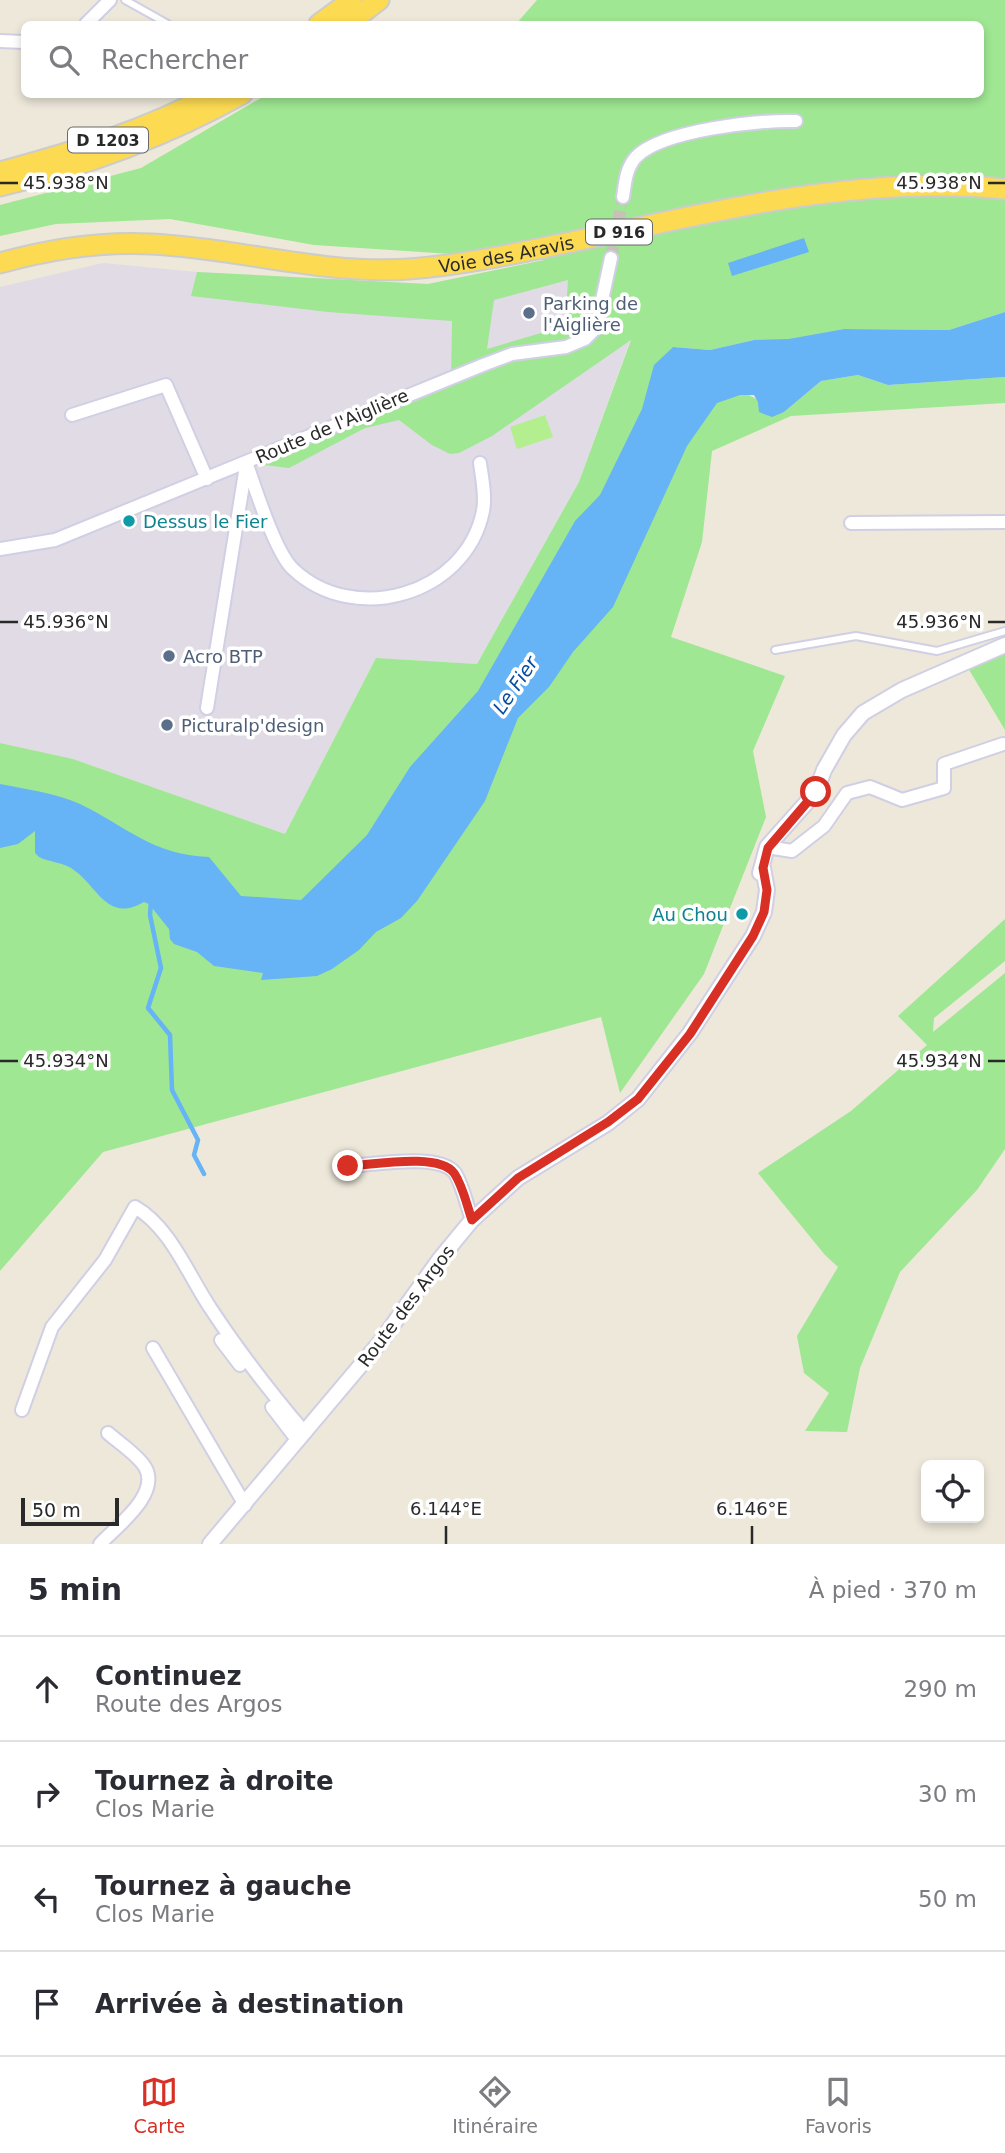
<!DOCTYPE html>
<html lang="fr">
<meta charset="utf-8">
<style>
:root{--surface:#fff;--page:#f7f7f7;--text:#2b2b33;--muted:#7c7c81;--line:#e1e1e2;--accent:#d93025}
body{margin:0;font-family:"DejaVu Sans",sans-serif;background:var(--page);color:var(--text)}
.controls{position:absolute;right:21px;bottom:21px;display:grid;overflow:hidden;border-radius:10px;box-shadow:0 4px 10px #0003}
.controls button{width:63px;height:63px;display:grid;place-items:center;padding:0;border:0;border-bottom:2px solid var(--line);background:var(--surface);color:var(--text);font:35px sans-serif}
.scale{position:absolute;left:21px;bottom:18px;width:98px;box-sizing:border-box;padding-left:7px;border:4px solid #292929;border-top:0;font-size:19px;line-height:24px;white-space:nowrap;color:#292929;-webkit-text-stroke:5px #fff;paint-order:stroke}
.stop{position:absolute;width:21px;height:21px;margin:-16px;border:5px solid #d93025;border-radius:50%;background:#fff}
.stop.end{background:#d93025;border-color:#fff;box-shadow:0 2px 7px #0008}
.list{margin:0;padding:0;list-style:none}
h2{display:flex;justify-content:space-between;align-items:center;height:91px;margin:0;padding:0 28px;font-size:30px}
h2 small{font-size:23px;font-weight:400;color:var(--muted)}
.list li{display:grid;grid-template-columns:46px 1fr auto;gap:21px;align-items:center;box-sizing:border-box;height:105px;padding:0 28px;border-top:2px solid var(--line)}
.list b{display:block;font-size:26px;white-space:nowrap}
.list p{margin:0;font-size:23px;white-space:nowrap;color:var(--muted)}
.list em{font-size:23px;font-style:normal;color:var(--muted)}
.icon{flex:none;width:38px;height:38px;fill:none;stroke:currentColor;stroke-width:2;stroke-linecap:round;stroke-linejoin:round}
.map{position:relative;flex:none;width:1005px;height:1544px;overflow:hidden}
.search{position:absolute;background:var(--surface);box-shadow:0 4px 10px #0003;left:21px;right:21px;top:21px;height:77px;display:flex;align-items:center;gap:18px;box-sizing:border-box;padding:0 24px;border-radius:10px;color:var(--muted);font-size:26px}
.sheet{height:511px;background:var(--surface)}
nav{display:flex;justify-content:space-around;align-items:center;box-sizing:border-box;height:98px;border-top:2px solid var(--line);background:var(--surface);font-size:19px;color:var(--muted)}
nav a{display:grid;justify-items:center;gap:4px}
nav .on{color:var(--accent)}
.map>svg:first-child{display:block}
</style>
<div class="map">
<svg width="1005" height="1544" viewBox="0 0 1005 1544">
<rect width="100%" height="100%" fill="#ede8da"/>
<path fill="#e0dbe5" d="M548,260L631,338L579,482L477,664L376,658L285,834L73,759L0,743V287L103,263L197,272L428,284Z"/>
<path fill="#9fe793" fill-rule="evenodd" d="M537,0H1005V312L949,330L844,329L789,340H754L710,350L673,347L665,355L784,412L821,381L858,375L888,385L1005,377V403L791,416L712,451L702,542L671,637L785,676L753,751L766,817L704,974L620,1093L601,1017L103,1152L0,1271V743L73,759L285,834L376,658L477,664L579,482L631,340L492,436L459,453L450,454L432,445L399,420L365,428L289,468L264,465L259,461L451,381L452,321L328,312L191,296L197,272L428,284L544,260L314,245L170,219L56,224L0,236V205L141,168L266,95L981,94V24H516ZM568,280L565,326L487,349L494,300Z
M1005,653V730L968,668Z
M1005,919V961L934,1018L933,1032L1005,973V1149L977,1190L900,1272L860,1368L847,1432L805,1431L829,1393L804,1373L797,1336L838,1267L825,1255L758,1173L851,1111L927,1045L898,1016Z"/>
<path fill="#b3ef8e" d="M545,415L553,437L517,449L510,427Z"/>
<path fill="#66b3f6" d="M804,238L809,252L732,276L728,263Z
M1005,312V377L888,385L858,375L821,381L784,412L772,417L759,412L758,402L754,395H740L717,403L687,446L613,607L573,652L549,687L518,718L485,801L417,901L401,918L376,932L359,950L332,969L317,976L261,980L263,973L214,966L197,952L174,944L170,939L169,929L149,904L144,902C106,924 98,885 71,868C61,862 49,862 39,857L35,853V831L18,844L0,848V784C25,789 56,793 80,804C126,826 152,855 209,857L241,896L301,900L367,835L410,767L478,691L575,521L600,495L642,409L654,365L673,347L710,350L754,340L789,339L844,329L949,330Z"/>
<g fill="none" stroke-linecap="round" stroke-linejoin="round">
<path stroke="#66b3f6" stroke-width="4.5" d="M151,901L150,915L161,968L148,1008L170,1035L172,1090L198,1140L194,1155L204,1174"/>
<path stroke="#c6c2b7" stroke-width="12" stroke-dasharray="12 6" stroke-linecap="butt" d="M611,258L623,197"/>
<g stroke="#d0cfe4" stroke-width="10">
<path id="service" d="M125,0L168,24
M775,650L856,636L937,651L1005,631"/>
</g>
<g stroke="#d0cfe4" stroke-width="16">
<path id="minor" d="M86,24L110,0
M0,41L24,42
M623,197C625,183 626,168 636,157C662,130 759,120 796,121
M72,415L166,385L207,479
M246,462C255,487 275,552 293,569C354,627 466,595 483,511C486,496 482,478 480,463
M851,523L1005,522
M0,549L55,540L483,365L512,354L566,347L585,339L596,328L611,258
M207,708L246,466
M767,847L792,851L824,826L847,793L870,787L902,800L944,788V764L1003,744
M348,1166C372,1165 439,1152 455,1173C463,1186 467,1206 472,1220
M221,1340L240,1365
M153,1348L245,1505
M272,1407L298,1441
M22,1410L52,1327L105,1260L135,1207C171,1228 188,1275 211,1309C240,1353 271,1393 305,1433
M100,1544C116,1527 161,1494 145,1467C137,1454 119,1443 108,1433"/>
</g>
<g stroke="#d0cfe4" stroke-width="18">
<path id="tertiary" d="M760,873L767,847L816,792L824,770L844,735L863,713L902,690L1005,645
M210,1544L382,1340L439,1260L472,1220L518,1178L608,1123L638,1099L690,1033L753,936L764,912L767,890L763,868"/>
</g>
<g stroke="#ccc" stroke-width="23">
<g id="trunk">
<path d="M319,24L352,0"/>
<path d="M348,24L379,0"/>
<path d="M0,172C73,152 145,131 212,94"/>
<path d="M0,186C86,166 165,137 242,94"/>
<path id="s1" d="M0,263C50,249 99,241 151,244C238,248 321,275 409,269C464,265 517,253 571,242C714,212 858,174 1005,189"/>
</g>
</g>
<use href="#service" stroke="#fff" stroke-width="6"/>
<use href="#minor" stroke="#fff" stroke-width="12"/>
<use href="#tertiary" stroke="#fff" stroke-width="14"/>
<use href="#trunk" stroke="#fcda52" stroke-width="19"/>
</g>
<g fill="none" stroke-linecap="round" stroke-linejoin="round">
<path stroke="#d93025" stroke-width="9" d="M348,1166C372,1165 439,1152 454,1173C463,1186 467,1206 472,1220L518,1178L608,1122L638,1099L690,1034L753,936L764,912L767,890L763,868L768,848L816,792"/>
</g>
<path fill="none" stroke="#292929" stroke-width="2.5" d="M0,183H18M988,183H1005M0,622H18M988,622H1005M0,1061H18M988,1061H1005M446,1526V1544M752,1526V1544"/>
<g fill="#5c6f8a" stroke="#fff" stroke-width="2.5">
<circle cx="529" cy="313" r="7"/>
<circle cx="169" cy="656" r="7"/>
<circle cx="167" cy="725" r="7"/>
</g>
<g fill="#0f9aa8" stroke="#fff" stroke-width="2.5">
<circle cx="129" cy="521" r="7"/>
<circle cx="742" cy="914" r="7"/>
</g>
<g text-anchor="middle" dominant-baseline="central" stroke-width="7" stroke-linejoin="round" paint-order="stroke">
<g fill="#fff" stroke="#696969" stroke-width="2">
<rect x="68" y="127.5" width="80" height="25" rx="5"/>
<rect x="586" y="219.5" width="66" height="25" rx="5"/>
</g>
<g font-size="16" font-weight="bold" fill="#292929">
<text x="108" y="140">D 1203</text>
<text x="619" y="232">D 916</text>
</g>
<g font-size="18" fill="#292929" stroke="#fff">
<text stroke="none"><textPath href="#s1" startOffset="511">Voie des Aravis</textPath></text>
<text transform="translate(332 426) rotate(-23)">Route de l'Aiglière</text>
<text transform="translate(406 1306) rotate(-53)">Route des Argos</text>
</g>
<g font-size="18" fill="#4e5e75" stroke="#fff" text-anchor="start">
<text x="543" y="303">Parking de<tspan x="543" dy="21">l'Aiglière</tspan></text>
<text x="183" y="656">Acro BTP</text>
<text x="181" y="725">Picturalp'design</text>
</g>
<g font-size="18" fill="#0d838f" stroke="#fff" text-anchor="start">
<text x="143" y="521">Dessus le Fier</text>
<text x="728" y="914" text-anchor="end">Au Chou</text>
</g>
<g font-size="19" font-style="italic" fill="#054da2" stroke="#fff">
<text transform="translate(515 685) rotate(-56)">Le Fier</text>
</g>
</g>
<g font-size="18" text-anchor="middle" fill="#292929" stroke="#fff" stroke-width="7" stroke-linejoin="round" paint-order="stroke">
<text x="66" y="189">45.938°N</text>
<text x="939" y="189">45.938°N</text>
<text x="66" y="628">45.936°N</text>
<text x="939" y="628">45.936°N</text>
<text x="66" y="1067">45.934°N</text>
<text x="939" y="1067">45.934°N</text>
<text x="446" y="1515">6.144°E</text>
<text x="752" y="1515">6.146°E</text>
</g>
</svg>
<div class="controls">
<button><svg class="icon" aria-label="locate" viewBox="0 0 24 24"><circle cx="12" cy="12" r="6"/><path d="M12 2v4M12 18v4M2 12h4M18 12h4"/></svg></button>
</div>
<div class="scale">50 m</div>
<div class="stop" style="left:816px;top:792px"></div>
<div class="stop end" style="left:348px;top:1166px"></div>
<div class="search"><svg class="icon" aria-label="search" viewBox="0 0 24 24"><circle cx="10" cy="10" r="6"/><path d="M15 15l6 6"/></svg>Rechercher</div>
</div>
<section class="sheet">
<h2>5 min<small>À pied · 370 m</small></h2>
<ul class="list">
<li><svg class="icon" aria-label="ahead" viewBox="0 0 24 24"><path d="M12 20V5M6 11l6-6 6 6"/></svg><div><b>Continuez</b><p>Route des Argos</p></div><em>290 m</em></li>
<li><svg class="icon" aria-label="right" viewBox="0 0 24 24"><path d="M7 20v-9h11M14 6l5 5-5 5"/></svg><div><b>Tournez à droite</b><p>Clos Marie</p></div><em>30 m</em></li>
<li><svg class="icon" aria-label="left" viewBox="0 0 24 24"><path d="M17 20v-9H6M10 6l-5 5 5 5"/></svg><div><b>Tournez à gauche</b><p>Clos Marie</p></div><em>50 m</em></li>
<li><svg class="icon" aria-label="arrive" viewBox="0 0 24 24"><path d="M6 21V4h12l-3 4 3 4H6"/></svg><div><b>Arrivée à destination</b></div></li>
</ul>
</section>
<nav>
<a class="on"><svg class="icon" aria-label="map" viewBox="0 0 24 24"><path d="M3 6l6-2 6 2 6-2v14l-6 2-6-2-6 2zM9 4v14M15 6v14"/></svg>Carte</a>
<a><svg class="icon" aria-label="directions" viewBox="0 0 24 24"><path d="M12 3l9 9-9 9-9-9zM9 14v-3h6M13 9l2 2-2 2"/></svg>Itinéraire</a>
<a><svg class="icon" aria-label="saved" viewBox="0 0 24 24"><path d="M7 4h10v16l-5-4-5 4z"/></svg>Favoris</a>
</nav>
